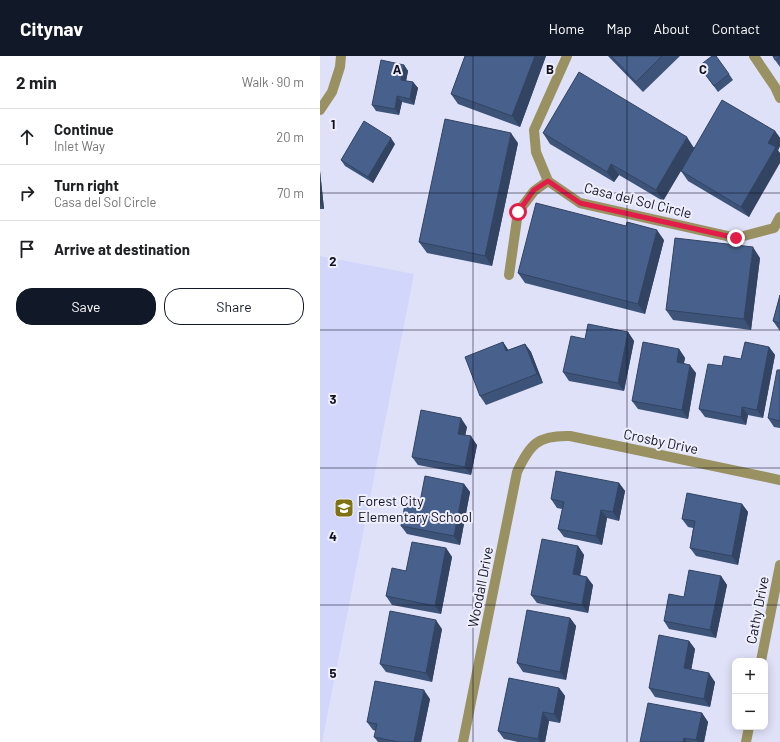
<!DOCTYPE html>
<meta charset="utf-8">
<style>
:root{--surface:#fff;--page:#f6f6f6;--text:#202124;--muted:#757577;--line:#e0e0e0;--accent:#111827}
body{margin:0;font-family:Barlow,sans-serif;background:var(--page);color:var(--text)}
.controls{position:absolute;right:12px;bottom:12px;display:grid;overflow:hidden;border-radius:8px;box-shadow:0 2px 10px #0003}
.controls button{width:36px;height:36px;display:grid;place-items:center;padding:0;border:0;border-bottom:1px solid var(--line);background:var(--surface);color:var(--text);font:20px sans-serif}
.stop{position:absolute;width:12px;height:12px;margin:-9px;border:3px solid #e11d48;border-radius:50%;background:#fff}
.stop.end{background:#e11d48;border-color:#fff;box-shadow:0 1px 4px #0008}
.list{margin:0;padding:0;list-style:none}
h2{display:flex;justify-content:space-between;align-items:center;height:52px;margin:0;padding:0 16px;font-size:17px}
h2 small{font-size:13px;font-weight:400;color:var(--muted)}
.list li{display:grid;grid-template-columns:26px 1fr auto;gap:12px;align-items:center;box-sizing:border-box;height:56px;padding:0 16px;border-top:1px solid var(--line)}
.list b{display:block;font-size:15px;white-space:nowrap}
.list p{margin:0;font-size:13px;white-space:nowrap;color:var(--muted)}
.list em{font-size:13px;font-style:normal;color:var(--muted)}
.actions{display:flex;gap:8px;padding:12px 16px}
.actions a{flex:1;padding:9px 0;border:1px solid var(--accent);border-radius:16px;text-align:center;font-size:14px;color:var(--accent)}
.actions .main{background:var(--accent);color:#fff}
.icon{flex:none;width:22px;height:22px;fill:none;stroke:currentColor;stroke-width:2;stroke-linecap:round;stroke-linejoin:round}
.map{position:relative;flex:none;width:460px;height:686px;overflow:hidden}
header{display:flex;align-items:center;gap:24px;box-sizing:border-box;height:56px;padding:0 20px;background:var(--accent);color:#fff}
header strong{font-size:19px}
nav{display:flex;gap:22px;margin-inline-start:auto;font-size:14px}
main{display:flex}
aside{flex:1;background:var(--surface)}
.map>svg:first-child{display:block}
</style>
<header>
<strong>Citynav</strong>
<nav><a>Home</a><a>Map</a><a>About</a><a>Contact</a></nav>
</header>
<main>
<aside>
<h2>2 min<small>Walk · 90 m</small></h2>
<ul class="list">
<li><svg class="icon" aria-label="ahead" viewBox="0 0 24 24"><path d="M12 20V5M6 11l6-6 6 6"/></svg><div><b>Continue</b><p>Inlet Way</p></div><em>20 m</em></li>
<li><svg class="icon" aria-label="right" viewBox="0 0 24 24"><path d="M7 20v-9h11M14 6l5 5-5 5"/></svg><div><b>Turn right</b><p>Casa del Sol Circle</p></div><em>70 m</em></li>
<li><svg class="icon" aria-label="arrive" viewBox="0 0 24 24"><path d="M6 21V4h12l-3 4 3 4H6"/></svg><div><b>Arrive at destination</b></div></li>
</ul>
<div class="actions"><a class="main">Save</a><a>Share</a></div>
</aside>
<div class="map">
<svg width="460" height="686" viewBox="0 0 460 686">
<rect width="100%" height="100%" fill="#dfe1f8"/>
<path fill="#d2d6fb" d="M0,200L94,218L2,686H0Z"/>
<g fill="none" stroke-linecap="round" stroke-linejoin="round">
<path stroke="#999161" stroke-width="10" d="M247,0L214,74L216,96L228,125L260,147L416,182L454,172L460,161
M434,0L455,31L460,42
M189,219L198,156L214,135L228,125"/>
<path stroke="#999161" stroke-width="10" d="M0,54L12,36L20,11L21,0
M441,605L460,509
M143,686L197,416C210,388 218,379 250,380L460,424
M426,686L429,671"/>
</g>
<path fill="#3d5378" d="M145,0H226L200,71L138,48L131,38Z
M288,0H360L323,36Z
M460,0V11L455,4Z
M84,9L88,15L86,25L93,26L98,32L94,49L82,46L79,59L56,55L52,49Z
M379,10L409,18L413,24L398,36Z
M455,75L460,82V90L429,161L368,125L361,115L343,145L299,119L294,126L230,88L223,77L374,91Z
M198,87L172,210L107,197L99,186Z
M75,88L53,127L25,110L21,104Z
M0,115L4,153H0Z
M344,184L325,258L205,227L198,217Z
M440,202L431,274L353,264L346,254Z
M460,239V275L453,265Z
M308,276L314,285L304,335L249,325L243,316Z
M183,286L188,294L205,288L211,296L223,327L166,349L160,340Z
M449,291L455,299L443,362L428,359L426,369L385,361L379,353L402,310L421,303Z
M359,293L365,302L364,307L376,317L368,363L318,353L312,345Z
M460,314V372L454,371L448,362Z
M147,371L145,379L157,389L151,419L98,409L92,401Z
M299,427L305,435L299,465L287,462L282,489L244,481L238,473L242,453L237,452L231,443Z
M144,428L150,436L140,489L87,478L81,470L100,446Z
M422,448L428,456L418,509L376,500L370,492L373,472L368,471L362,463Z
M258,490L264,499L260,519L273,529L268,557L217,547L211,539Z
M126,492L132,501L121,558L72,549L66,540L86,515Z
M401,520L407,529L396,582L349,573L344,565L364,541Z
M250,562L256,570L246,624L203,616L197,607Z
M122,573L112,626L66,616L60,608Z
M369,585L375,593L371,614L395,626L390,651L335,641L329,632Z
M239,632L245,640L240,667L229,665L225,686H198L184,683L178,675Z
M110,643L101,686H58L54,681L56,675L53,674L47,666Z
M382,657L388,666L384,686H320Z"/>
<path fill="#324462" d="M215,0H226L200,71L192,60Z
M84,9L88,15L85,30L81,24Z
M93,26L98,32L94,49L90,43Z
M77,40L82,46L79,59L75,53Z
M455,75L460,82V90L458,94L460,97V107L429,161L421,151L448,87Z
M191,77L198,87L172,210L165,200Z
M367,81L374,92L343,145L336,134Z
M71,82L75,88L53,127L48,121Z
M291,108L299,119L294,126L287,116Z
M0,115L4,153L0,148Z
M337,174L344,184L325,258L318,248Z
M433,191L440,202L431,274L424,263Z
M308,276L314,285L304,335L298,327Z
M183,286L189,295H186Z
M205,288L211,296L223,327L217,318Z
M449,291L455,299L443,362L437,354Z
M359,293L365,302L362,314L357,306Z
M370,309L376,317L368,363L362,354Z
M422,351L428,359L426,369L421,361Z
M141,362L147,371L144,386L138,378Z
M151,380L157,389L151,419L145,411Z
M299,427L305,435L299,465L293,456Z
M144,428L150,436L140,489L134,480Z
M422,448L428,456L418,509L412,500Z
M281,454L287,462L282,489L276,480Z
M258,490L264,499L259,526L253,518Z
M126,492L132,501L121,558L115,550Z
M401,520L407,529L396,582L390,574Z
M267,521L273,529L268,557L262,549Z
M250,562L256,570L246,624L240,616Z
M116,564L122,573L112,626L106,617Z
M369,585L375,593L370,621L364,612Z
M389,617L395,626L390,651L384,643Z
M239,632L245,640L240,667L234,658Z
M104,634L110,643L101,686H94Z
M223,656L229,665L225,686H220L218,683Z
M382,657L388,666L384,686H378L376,684Z
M364,682L367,686H363Z"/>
<path fill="#47618c" stroke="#324462" d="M145,0H215L192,60L131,38Z
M291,0H342L316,26Z
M392,0H396L409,18L394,30L379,10Z
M453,0H460V1L455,4Z
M61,4L84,9L81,24L93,26L90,43L77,40L75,53L52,49Z
M259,16L367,81L336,134L291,108L287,116L223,77Z
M402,44L455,75L448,87L456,91L421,151L361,115Z
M125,63L191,77L165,200L99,186Z
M44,65L71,82L48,121L21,104Z
M216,147L306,170L307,166L337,174L318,248L198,217Z
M355,182L433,191L424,263L346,254Z
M460,239V267L453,265Z
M268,268L308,276L298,327L243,316L251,280L265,283Z
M183,286L186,295L205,288L217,318L160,340L145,301Z
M323,286L359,293L357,306L370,309L362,354L312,345Z
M425,286L449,291L437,354L422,351L421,361L379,353L388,308L402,310L404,300L421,303Z
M457,314H460V365L448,362Z
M101,354L141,362L138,378L151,380L145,411L92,401Z
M236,415L299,427L293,456L281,454L276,480L238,473L244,446L231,443Z
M105,420L144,428L134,480L81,470L86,443L100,446Z
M367,437L422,448L412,500L370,492L375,465L362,463Z
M222,483L258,490L253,518L267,521L262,549L211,539Z
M92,486L126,492L115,550L66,540L72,512L86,515Z
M369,514L401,520L390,574L344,565L349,538L364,541Z
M207,554L250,562L240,616L197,607Z
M70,555L116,564L106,617L60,608Z
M339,579L369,585L364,612L389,617L384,643L329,632Z
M189,622L239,632L234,658L223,656L218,683L178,675Z
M55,625L104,634L94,686H79L54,681L57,668L47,666Z
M328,647L382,657L376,684L364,682L363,686H320Z"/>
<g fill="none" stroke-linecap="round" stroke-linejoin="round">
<path stroke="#e11d48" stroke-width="5" d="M198,156L214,134L228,125L260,147L416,182"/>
</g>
<path fill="none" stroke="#111124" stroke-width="1" stroke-opacity="0.55" d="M153,0V686M307,0V686M0,137H460M0,274H460M0,412H460M0,549H460"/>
<defs>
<g id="school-square" transform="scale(1)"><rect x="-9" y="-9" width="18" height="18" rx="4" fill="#7f7212" stroke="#eeeffb"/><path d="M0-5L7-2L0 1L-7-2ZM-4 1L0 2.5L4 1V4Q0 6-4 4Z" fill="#fff"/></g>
</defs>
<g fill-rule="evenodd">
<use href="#school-square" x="24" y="452"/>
</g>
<g text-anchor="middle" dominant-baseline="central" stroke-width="4" stroke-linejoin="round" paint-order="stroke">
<g font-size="14" fill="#111124" stroke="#eeeffb">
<text transform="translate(318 144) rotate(14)">Casa del Sol Circle</text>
<text transform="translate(341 385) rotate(12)">Crosby Drive</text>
<text transform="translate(160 531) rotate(-79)">Woodall Drive</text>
<text transform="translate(437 554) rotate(-79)">Cathy Drive</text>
</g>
<g font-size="14" fill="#111124" stroke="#eeeffb" text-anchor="start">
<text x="38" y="444">Forest City<tspan x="38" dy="16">Elementary School</tspan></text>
</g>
</g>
<g font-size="13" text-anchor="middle" font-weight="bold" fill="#111124" stroke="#eeeffb" stroke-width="4" stroke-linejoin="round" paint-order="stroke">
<text x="77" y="18">A</text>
<text x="230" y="18">B</text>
<text x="383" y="18">C</text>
<text x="13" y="73">1</text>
<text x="13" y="210">2</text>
<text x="13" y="348">3</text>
<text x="13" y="485">4</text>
<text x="13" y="622">5</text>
</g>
</svg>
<div class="controls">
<button>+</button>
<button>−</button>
</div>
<div class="stop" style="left:198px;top:156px"></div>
<div class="stop end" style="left:416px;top:182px"></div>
</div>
</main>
